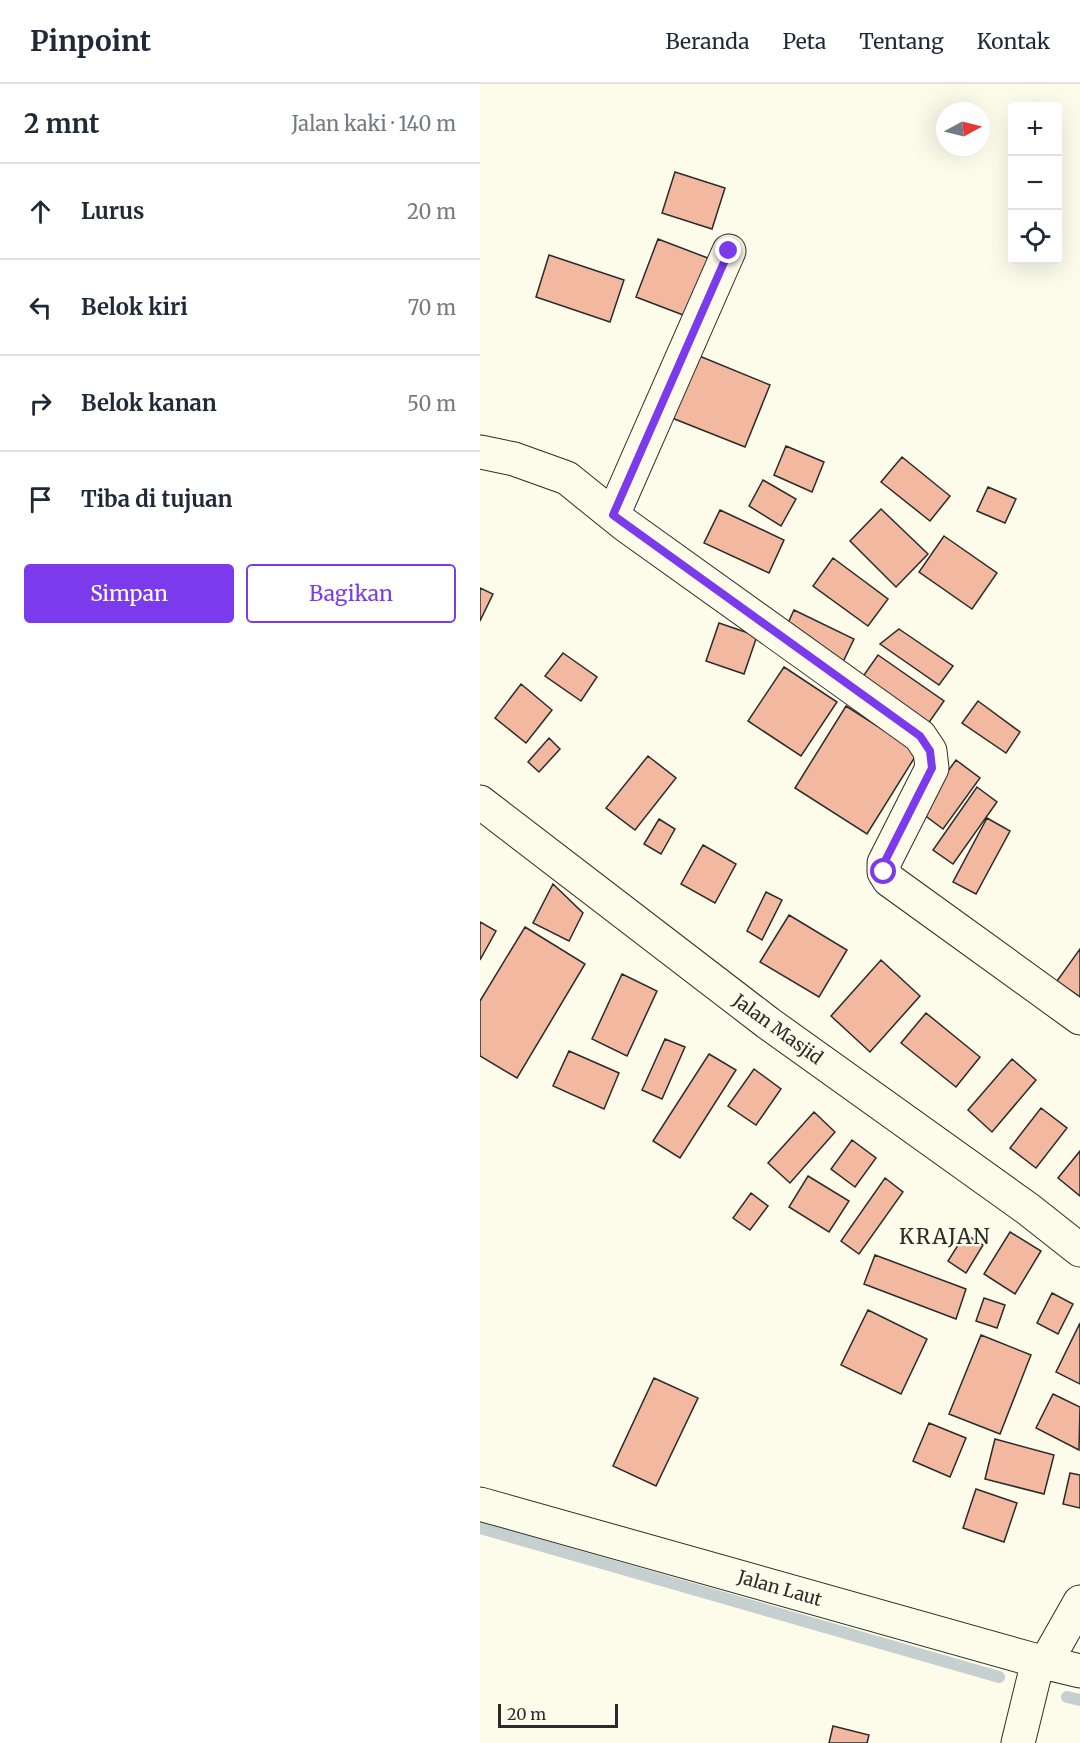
<!DOCTYPE html>
<html lang="id">
<meta charset="utf-8">
<style>
:root{--surface:#fff;--page:#f6f6f7;--text:#1f2937;--muted:#747a83;--line:#e0e1e3;--accent:#7c3aed}
body{margin:0;font-family:Merriweather,serif;background:var(--page);color:var(--text)}
.controls{position:absolute;right:18px;top:18px;display:grid;overflow:hidden;border-radius:6px;box-shadow:0 6px 24px #0002}
.controls button{width:54px;height:54px;display:grid;place-items:center;padding:0;border:0;border-bottom:2px solid var(--line);background:var(--surface);color:var(--text);font:30px sans-serif}
.compass{position:absolute;left:456px;top:18px;width:54px;height:54px;border-radius:50%;background:var(--surface);box-shadow:0 6px 24px #0002;rotate:83deg}
.scale{position:absolute;left:18px;bottom:15px;width:120px;box-sizing:border-box;padding-left:6px;border:3px solid #2b2b2b;border-top:0;font-size:16px;line-height:21px;white-space:nowrap;color:#2b2b2b;-webkit-text-stroke:4px #fdfbea;paint-order:stroke}
.stop{position:absolute;width:18px;height:18px;margin:-14px;border:4px solid #7c3aed;border-radius:50%;background:#fff}
.stop.end{background:#7c3aed;border-color:#fff;box-shadow:0 2px 6px #0008}
.list{margin:0;padding:0;list-style:none}
h2{display:flex;justify-content:space-between;align-items:center;height:78px;margin:0;padding:0 24px;font-size:26px}
h2 small{font-size:20px;font-weight:400;color:var(--muted)}
.list li{display:grid;grid-template-columns:39px 1fr auto;gap:18px;align-items:center;box-sizing:border-box;height:96px;padding:0 24px;border-top:2px solid var(--line)}
.list b{display:block;font-size:22px;white-space:nowrap}
.list em{font-size:20px;font-style:normal;color:var(--muted)}
.actions{display:flex;gap:12px;padding:18px 24px}
.actions a{flex:1;padding:14px 0;border:2px solid var(--accent);border-radius:6px;text-align:center;font-size:21px;color:var(--accent)}
.actions .main{background:var(--accent);color:#fff}
.icon{flex:none;width:33px;height:33px;fill:none;stroke:currentColor;stroke-width:2;stroke-linecap:round;stroke-linejoin:round}
.map{position:relative;flex:none;width:600px;height:1659px;overflow:hidden}
header{display:flex;align-items:center;gap:36px;box-sizing:border-box;height:84px;padding:0 30px;background:var(--surface);border-bottom:2px solid var(--line)}
header strong{font-size:28px}
nav{display:flex;gap:33px;margin-inline-start:auto;font-size:21px}
main{display:flex}
aside{flex:1;background:var(--surface)}
.map>svg:first-child{display:block}
</style>
<header>
<strong>Pinpoint</strong>
<nav><a>Beranda</a><a>Peta</a><a>Tentang</a><a>Kontak</a></nav>
</header>
<main>
<aside>
<h2>2 mnt<small>Jalan kaki · 140 m</small></h2>
<ul class="list">
<li><svg class="icon" aria-label="ahead" viewBox="0 0 24 24"><path d="M12 20V5M6 11l6-6 6 6"/></svg><div><b>Lurus</b></div><em>20 m</em></li>
<li><svg class="icon" aria-label="left" viewBox="0 0 24 24"><path d="M17 20v-9H6M10 6l-5 5 5 5"/></svg><div><b>Belok kiri</b></div><em>70 m</em></li>
<li><svg class="icon" aria-label="right" viewBox="0 0 24 24"><path d="M7 20v-9h11M14 6l5 5-5 5"/></svg><div><b>Belok kanan</b></div><em>50 m</em></li>
<li><svg class="icon" aria-label="arrive" viewBox="0 0 24 24"><path d="M6 21V4h12l-3 4 3 4H6"/></svg><div><b>Tiba di tujuan</b></div></li>
</ul>
<div class="actions"><a class="main">Simpan</a><a>Bagikan</a></div>
</aside>
<div class="map">
<svg width="600" height="1659" viewBox="0 0 600 1659">
<rect width="100%" height="100%" fill="#fdfbea"/>
<g fill="none" stroke-linecap="round" stroke-linejoin="round">
<path stroke="#c7d0d0" stroke-width="12" d="M0,1444L519,1593
M587,1613L600,1616"/>
</g>
<path fill="#f2b8a0" stroke="#2b2b2b" stroke-width="1.5" d="M195,88L245,104L232,145L182,129Z
M178,155L233,176L211,234L156,213Z
M69,171L144,196L130,238L56,213Z
M212,269L290,301L265,363L187,332Z
M306,362L344,378L332,408L294,391Z
M422,373L470,412L450,437L401,398Z
M283,396L316,415L301,442L269,422Z
M508,403L536,415L525,439L497,427Z
M401,425L448,470L416,503L370,457Z
M240,426L304,456L289,489L224,459Z
M464,452L517,489L492,525L439,488Z
M353,474L408,515L388,542L333,502Z
M0,504L13,510L0,537Z
M314,526L374,555L362,580L302,552Z
M239,539L277,552L264,590L226,577Z
M419,545L473,582L459,601L400,560Z
M83,569L117,593L101,617L65,592Z
M398,571L464,617L443,647L377,601Z
M304,583L357,618L321,672L268,637Z
M41,600L72,626L46,659L15,634Z
M498,617L540,648L526,669L482,639Z
M366,622L438,668L387,750L315,704Z
M69,654L80,665L59,688L48,678Z
M168,672L196,694L155,746L126,724Z
M476,676L500,694L463,745L439,727Z
M497,703L517,718L473,780L453,766Z
M507,734L530,747L496,810L473,798Z
M179,735L195,745L181,770L164,760Z
M223,761L256,780L235,819L201,800Z
M73,800L103,829L89,857L53,839Z
M286,808L302,816L282,856L267,847Z
M309,831L367,866L339,913L280,878Z
M0,838L16,847L0,876Z
M45,843L105,880L37,994L0,972V917Z
M600,865V913L577,897Z
M401,876L440,912L390,968L351,932Z
M142,890L177,907L147,972L112,955Z
M446,929L500,973L476,1003L421,959Z
M185,955L205,963L182,1015L162,1006Z
M89,967L139,989L124,1025L73,1002Z
M229,970L256,986L200,1074L173,1057Z
M532,975L556,996L512,1048L488,1026Z
M274,985L301,1005L276,1041L248,1022Z
M561,1024L587,1044L556,1084L530,1064Z
M334,1028L355,1048L310,1099L288,1079Z
M372,1056L396,1074L375,1103L351,1085Z
M600,1067V1112L578,1094Z
M328,1092L369,1117L349,1148L309,1123Z
M405,1094L423,1108L379,1170L361,1157Z
M271,1109L288,1122L270,1146L253,1134Z
M530,1148L561,1167L535,1210L504,1190Z
M485,1150L503,1161L486,1189L468,1177Z
M395,1171L486,1205L476,1235L384,1200Z
M572,1209L593,1220L578,1250L557,1239Z
M504,1214L525,1221L517,1244L496,1237Z
M388,1226L447,1255L421,1310L361,1281Z
M600,1239V1300L576,1288Z
M501,1251L551,1271L520,1350L469,1330Z
M174,1294L218,1314L176,1402L133,1382Z
M573,1310L600,1323L599,1366L556,1344Z
M449,1339L486,1354L470,1393L433,1377Z
M515,1355L574,1371L564,1410L505,1395Z
M590,1389L600,1391V1424L583,1420Z
M496,1405L537,1419L524,1458L483,1444Z
M353,1642L389,1651L387,1659H349Z"/>
<g fill="none" stroke-linecap="round" stroke-linejoin="round">
<g stroke="#2b2b2b" stroke-width="35">
<path id="minor" d="M0,368L34,375L87,394L144,440L440,652L450,667L452,684L404,779V788L409,796L600,934
M133,431L249,167
M0,718L288,939L548,1125L600,1166
M0,1420L558,1577L600,1587
M566,1578L600,1518
M538,1659L558,1577"/>
</g>
<use href="#minor" stroke="#fdfbea" stroke-width="33"/>
</g>
<g fill="none" stroke-linecap="round" stroke-linejoin="round">
<path stroke="#7c3aed" stroke-width="8" d="M249,167L133,431L440,652L450,667L452,684L404,779V788"/>
</g>
<g text-anchor="middle" dominant-baseline="central" stroke-width="4.5" stroke-linejoin="round" paint-order="stroke">
<g font-size="18" fill="#2b2b2b" stroke="#fdfbea">
<text transform="translate(298 945) rotate(36)">Jalan Masjid</text>
<text transform="translate(300 1504) rotate(16)">Jalan Laut</text>
</g>
<g font-size="21" letter-spacing="1.5" fill="#2b2b2b" stroke="#fdfbea">
<text x="465" y="1152">KRAJAN</text>
</g>
</g>
</svg>
<div class="controls">
<button>+</button>
<button>−</button>
<button><svg class="icon" aria-label="locate" viewBox="0 0 24 24"><circle cx="12" cy="12" r="6"/><path d="M12 2v4M12 18v4M2 12h4M18 12h4"/></svg></button>
</div>
<svg class="compass" viewBox="-18 -18 36 36"><path d="M0-13l5 13h-10z" fill="#e53935"/><path d="M0 13l5-13h-10z" fill="#747a83"/></svg>
<div class="scale">20 m</div>
<div class="stop" style="left:404px;top:788px"></div>
<div class="stop end" style="left:249px;top:167px"></div>
</div>
</main>
